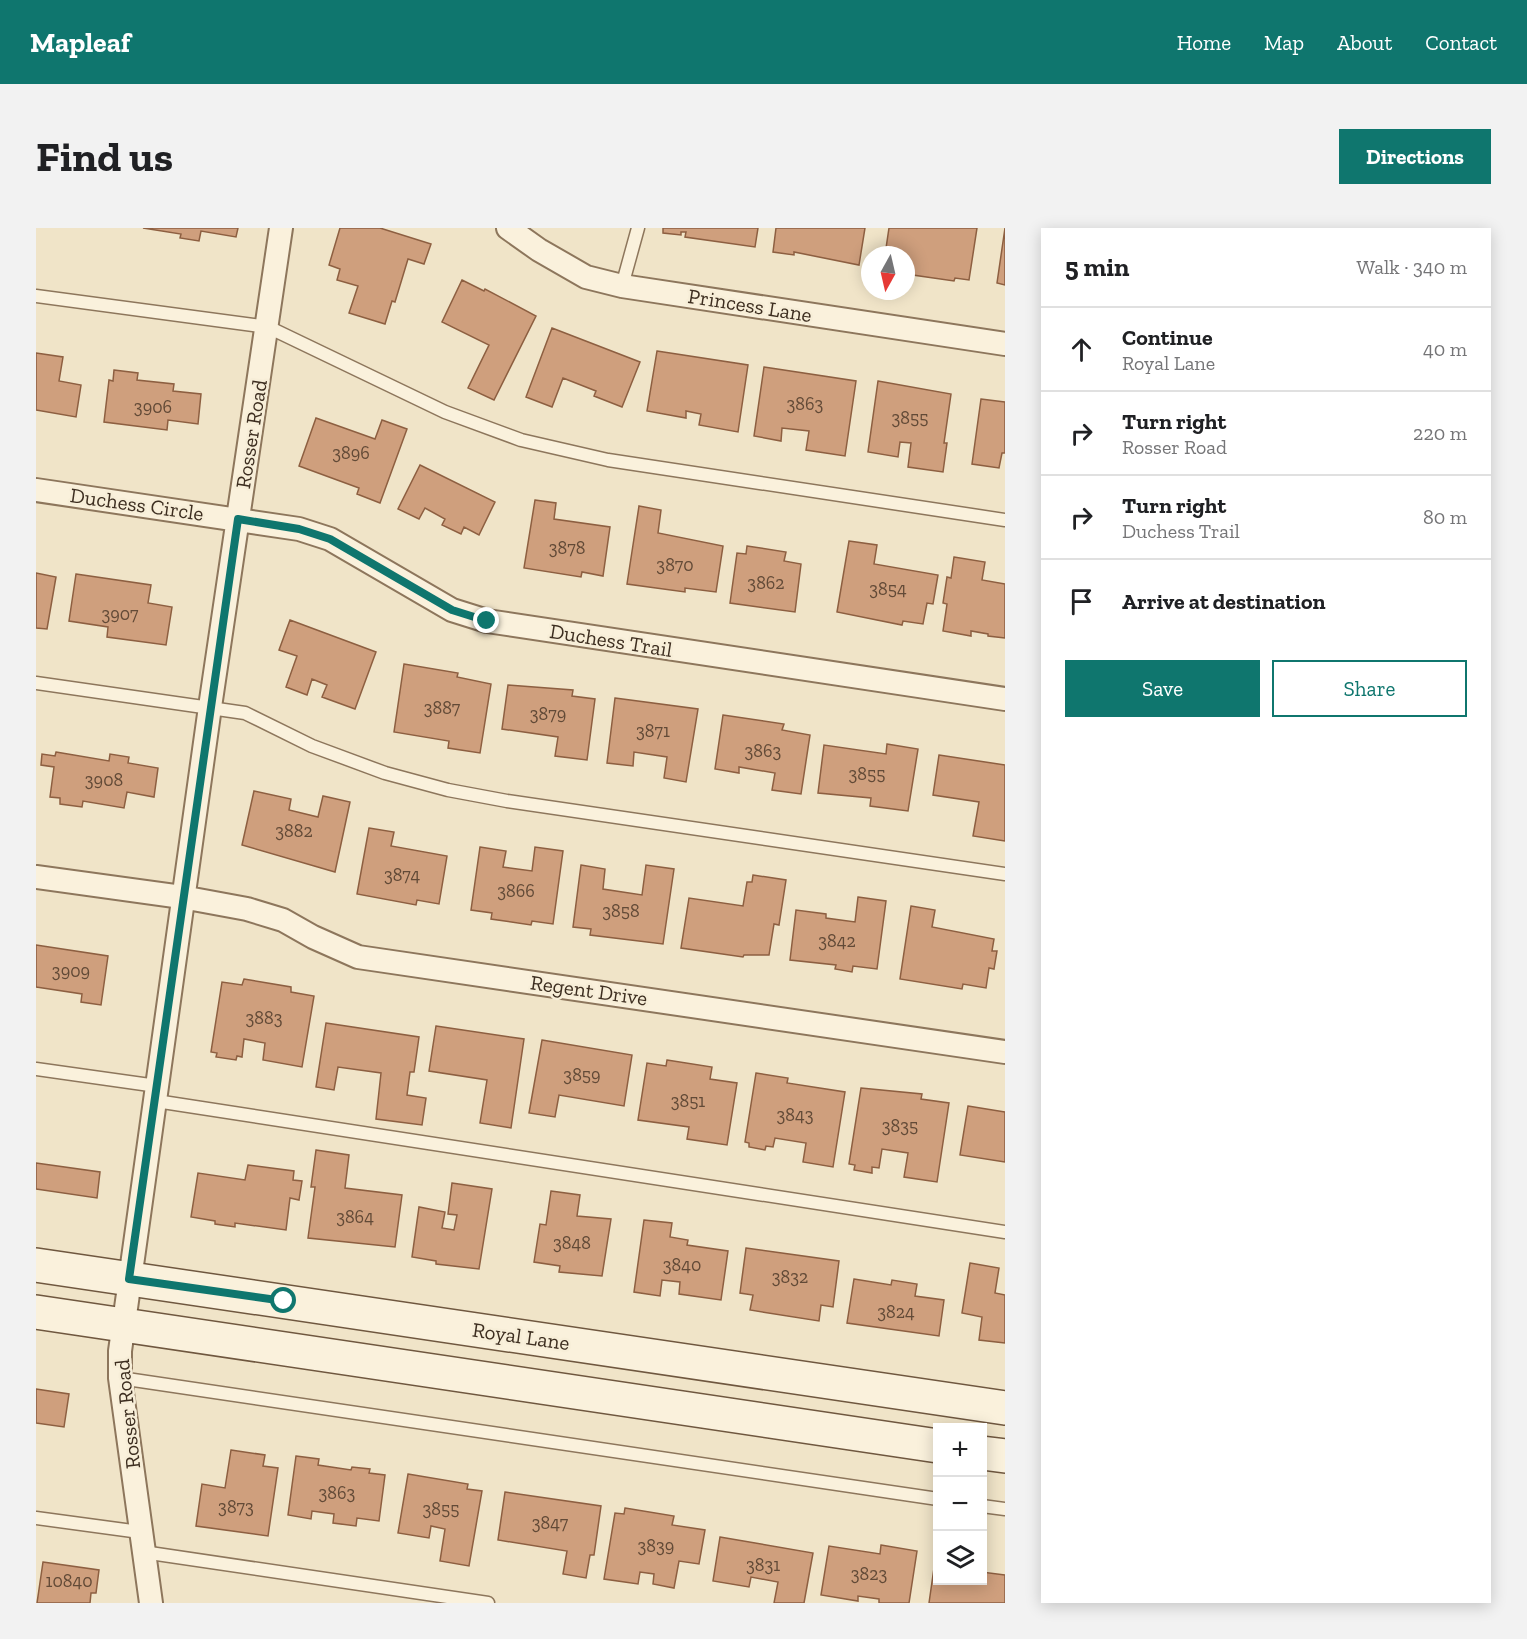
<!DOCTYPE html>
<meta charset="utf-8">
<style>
:root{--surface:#fff;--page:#f2f2f2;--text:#202124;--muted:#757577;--line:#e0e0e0;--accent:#0f766e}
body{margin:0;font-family:"Zilla Slab",serif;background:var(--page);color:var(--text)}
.controls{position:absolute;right:18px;bottom:18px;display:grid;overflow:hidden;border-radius:0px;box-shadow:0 3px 15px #0003}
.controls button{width:54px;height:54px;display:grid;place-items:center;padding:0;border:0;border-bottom:2px solid var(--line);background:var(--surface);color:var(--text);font:30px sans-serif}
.compass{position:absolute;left:825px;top:18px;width:54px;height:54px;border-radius:50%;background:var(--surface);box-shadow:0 3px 15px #0003;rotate:188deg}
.stop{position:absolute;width:18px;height:18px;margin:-14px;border:4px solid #0f766e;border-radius:50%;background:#fff}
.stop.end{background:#0f766e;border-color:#fff;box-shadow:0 2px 6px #0008}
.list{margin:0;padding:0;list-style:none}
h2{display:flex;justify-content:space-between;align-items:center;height:78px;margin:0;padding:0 24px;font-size:26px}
h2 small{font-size:20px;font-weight:400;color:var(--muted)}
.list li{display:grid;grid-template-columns:39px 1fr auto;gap:18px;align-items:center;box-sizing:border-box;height:84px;padding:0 24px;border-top:2px solid var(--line)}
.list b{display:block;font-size:22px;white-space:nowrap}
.list p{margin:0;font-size:20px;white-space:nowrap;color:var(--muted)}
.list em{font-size:20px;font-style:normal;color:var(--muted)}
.actions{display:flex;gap:12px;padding:18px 24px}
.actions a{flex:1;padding:14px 0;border:2px solid var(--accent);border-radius:0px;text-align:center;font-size:21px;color:var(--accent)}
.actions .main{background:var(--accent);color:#fff}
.icon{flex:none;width:33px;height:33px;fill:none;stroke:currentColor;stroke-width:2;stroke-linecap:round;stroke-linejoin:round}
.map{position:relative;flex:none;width:969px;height:1375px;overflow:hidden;border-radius:0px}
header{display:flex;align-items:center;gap:36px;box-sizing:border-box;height:84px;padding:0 30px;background:var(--accent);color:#fff}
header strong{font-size:28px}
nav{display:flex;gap:33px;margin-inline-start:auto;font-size:21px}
.intro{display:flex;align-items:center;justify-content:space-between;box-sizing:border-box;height:144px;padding:0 36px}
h1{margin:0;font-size:42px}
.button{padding:15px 27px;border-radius:0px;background:var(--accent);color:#fff;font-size:21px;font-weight:700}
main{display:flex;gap:36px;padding:0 36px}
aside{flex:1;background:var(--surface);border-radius:0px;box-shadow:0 3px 15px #0003}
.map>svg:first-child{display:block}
</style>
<header>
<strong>Mapleaf</strong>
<nav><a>Home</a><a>Map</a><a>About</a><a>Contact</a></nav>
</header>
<div class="intro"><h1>Find us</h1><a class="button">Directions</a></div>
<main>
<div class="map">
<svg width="969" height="1375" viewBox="0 0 969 1375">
<rect width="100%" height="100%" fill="#f0e4c8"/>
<path fill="#cf9f7d" stroke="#8d5f41" stroke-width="1.5" d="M107,0H202L200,9L165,3L163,13L144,10L145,6Z
M304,0H344L395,16L388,36L372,31L359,74L356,73L349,96L313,85L322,58L301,52L304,41L293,37Z
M627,0H722L719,19L649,9L650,4H645V7L627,5Z
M740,0H829L823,37L758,24V27L737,24Z
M853,0H941L933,52L919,50L918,53L870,46V27H849Z
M969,0V57L961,55Z
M426,52L448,63L449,61L500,88L458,172L432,160L453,117L406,94Z
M516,100L604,134L586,179L558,168L560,163L527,150L516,179L490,169Z
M621,123L712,137L702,204L663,197L665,186L650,183V190L611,183Z
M0,125L27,129L23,153L45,157L40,189L0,182Z
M728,139L820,153L809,228L770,222L773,203L746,200L745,213L718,208Z
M78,142L102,145L101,152L138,156L137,163L165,166L162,196L132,192L131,202L68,194L73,152L77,153Z
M842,153L915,166L908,215H911L907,244L872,239L875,215L864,214L862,229L832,224Z
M945,171L969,174V225H966L963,240L936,236Z
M280,190L339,211L346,192L371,201L344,275L321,266L323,260L263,238Z
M384,237L459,274L443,307L428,299L425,306L406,297L409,291L389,280L383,291L362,281Z
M499,272L520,275L518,291L574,299L567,348L546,344L545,349L488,340Z
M603,278L625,282L622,305L687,318L680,364L649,360V364L591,356Z
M813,313L841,317L838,336L902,347L897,376L891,375L887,396L867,393L866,397L801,384Z
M711,318L750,324L748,333L765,336L759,384L694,375L701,325L710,326Z
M918,329L949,334L946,352L969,356V410L952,408V406L935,403V408L907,403L911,376L907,375L911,349L915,350Z
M0,345L20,349L11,401L0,400Z
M40,346L115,357L112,375L136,379L130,417L71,409L72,399L33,393Z
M254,392L340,424L319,481L286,469L291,457L276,451L271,467L250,459L261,428L243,422Z
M368,436L422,445L421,449L455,456L444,525L412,520L413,513L358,504Z
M472,457L537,462L536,468L559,471L551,532L519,528L522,509L466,501Z
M579,470L662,481L650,554L628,550L631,529L598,524L597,538L571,535Z
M687,487L748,496L746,502L774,507L765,566L736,562L739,545L703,539V545L679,541Z
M851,516L882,521L872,583L834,578L835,570L782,565L788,517L850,526Z
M20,524L73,533L74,526L93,529L92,535L122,540L118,569L91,564L88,580L47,573L46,579L24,576V570L14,569L18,539L5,537L6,526L19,528Z
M903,527L969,537V613L937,608L943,574L897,567Z
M218,563L255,571L253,582L282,589L287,568L314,574L299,644L206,617Z
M333,600L358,604L355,618L411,628L403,676L381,672L380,677L321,666Z
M444,619L470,623L467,639L496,643L499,619L527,623L517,696L496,693L495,697L455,691L456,685L435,682Z
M545,637L569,641L567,661L606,667L610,637L638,641L627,716L554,707L555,701L537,699Z
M717,647L750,652L743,697L738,696L733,727H708L707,729L645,720L653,670L707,678L711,654H716Z
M822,669L850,673L841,741L817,738L816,744L799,741L800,737L754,732L760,682L790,686V690L819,694Z
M875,678L899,682L896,699L958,711L956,723H961L958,741L953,740L950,760L927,756L926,761L864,751Z
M0,717L72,728L65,777L45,774L46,766L0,759Z
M208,751L255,759V764L278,768L266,839L227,832L229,815L208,811L206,829L201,828L200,832L180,829L181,825L175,824L186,754L206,757Z
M290,795L383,809L378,844H374L371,867L390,870L386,897L340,891L345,845L302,839L298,862L280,859Z
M400,798L488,811L475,900L444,895L451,852L393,843Z
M506,812L596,827L588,878L523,867L519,889L493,885Z
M631,832L676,839L674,851L701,855L691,917L651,911L653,899L602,892L611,835L630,838Z
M720,845L752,850L751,855L809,864L797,939L767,934L770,915L739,910L737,919L730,918L729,922L713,919V915L709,914Z
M825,860L886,866L885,871L913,875L901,954L868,949L872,925L846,921L843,940L836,939V945L818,942L819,937L813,936Z
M932,878L969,884V934L924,927Z
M280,922L313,927L309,960L366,967L359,1019L272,1010L279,959H275Z
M0,935L64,944L61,970L0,961Z
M212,937L258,943L257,952L266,953L263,972L254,970L250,1002L199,995V999L179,996V993L155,989L162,945L209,952Z
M416,955L456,961L443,1041L400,1036V1033L376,1029L383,979L409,984L406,1000L418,1002L421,987L412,986Z
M515,963L544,967L541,988L575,991L566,1048L523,1044L524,1038L498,1034L504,996L510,997Z
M608,992L636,995L634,1009L652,1012L651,1017L692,1023L685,1072L643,1066L644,1054L626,1052L624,1068L598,1064Z
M710,1020L803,1033L797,1079L785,1077L783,1093L714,1082L717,1067L704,1065Z
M934,1035L963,1040L959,1065L969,1067V1115L943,1112L946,1089L926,1085Z
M818,1051L855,1057L856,1052L881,1056L879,1068L908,1072L903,1108L811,1095Z
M0,1161L33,1166L28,1199L0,1195Z
M195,1222L229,1227L227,1238L242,1240L232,1308L160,1298L166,1256L189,1260Z
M260,1228L283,1231L282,1237L315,1242L316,1239L334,1241L333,1245L349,1247L343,1293L321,1290L320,1298L297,1295L298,1286L276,1283L275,1291L252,1287Z
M372,1246L432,1256L431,1261L446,1263L433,1338L404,1333L409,1301L395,1298L393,1310L362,1305Z
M469,1264L565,1278L558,1327H554L550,1350L527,1346L531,1323L462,1312Z
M589,1280L638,1288L636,1297L669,1302L663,1336L643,1333L638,1360L617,1356L618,1346L604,1344L602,1356L568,1351L579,1285L588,1286Z
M684,1309L777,1325L768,1375H738L742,1354L715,1349L713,1359L677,1353Z
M845,1317L881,1323L873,1375H843V1371L822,1368V1373L785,1367L793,1318L844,1326Z
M899,1333L902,1334V1352H946V1344L969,1347V1375H893Z
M7,1334L63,1342L60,1365H55L54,1375H1Z"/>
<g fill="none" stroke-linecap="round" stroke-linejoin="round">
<g stroke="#8d765c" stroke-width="15">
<path id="lane" d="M586,58L602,0
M0,68L232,99L409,184L485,212L572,232L969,292
M0,455L209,485L276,518L349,545L412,562L471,573L969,646
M0,841L121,858
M120,873L969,1004
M84,1150L902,1271
M946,1278L969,1281
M0,1290L104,1304
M107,1324L452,1375"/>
</g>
<g stroke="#8d765c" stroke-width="26">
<path id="street" d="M472,0L503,22L550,49L586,58L969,116
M0,262L263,301L294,311L416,382L451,393L969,471
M0,649L146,669L211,681L247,692L277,709L322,729L969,824
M115,1375L84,1150V1123L174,479L245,0"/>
</g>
<g stroke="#6f573f" stroke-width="36">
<path id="secondary" d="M0,1037L969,1180
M0,1084L902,1218
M946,1225L969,1228"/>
</g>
<use href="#lane" stroke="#faf1dc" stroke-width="12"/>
<use href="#street" stroke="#faf1dc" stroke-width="22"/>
<use href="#secondary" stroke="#faf1dc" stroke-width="33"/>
</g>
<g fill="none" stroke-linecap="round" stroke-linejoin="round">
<path stroke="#0f766e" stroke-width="8" d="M248,1073L93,1051L202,291L263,301L294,311L416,382L451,393"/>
</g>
<g text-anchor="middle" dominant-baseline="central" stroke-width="5" stroke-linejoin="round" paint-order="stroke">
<g font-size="18" fill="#624a37">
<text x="769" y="176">3863</text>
<text x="117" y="179">3906</text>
<text x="874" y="190">3855</text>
<text x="315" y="225">3896</text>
<text x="531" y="320">3878</text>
<text x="639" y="337">3870</text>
<text x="730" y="355">3862</text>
<text x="852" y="361">3854</text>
<text x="84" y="386">3907</text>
<text x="406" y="480">3887</text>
<text x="512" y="486">3879</text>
<text x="617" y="503">3871</text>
<text x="727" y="523">3863</text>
<text x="831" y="546">3855</text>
<text x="68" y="552">3908</text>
<text x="258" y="603">3882</text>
<text x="366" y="647">3874</text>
<text x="480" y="663">3866</text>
<text x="585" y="683">3858</text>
<text x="801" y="713">3842</text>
<text x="35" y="743">3909</text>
<text x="228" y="790">3883</text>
<text x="546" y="847">3859</text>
<text x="652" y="873">3851</text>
<text x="759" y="887">3843</text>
<text x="864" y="898">3835</text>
<text x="319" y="989">3864</text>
<text x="536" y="1015">3848</text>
<text x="646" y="1037">3840</text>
<text x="754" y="1049">3832</text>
<text x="860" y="1084">3824</text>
<text x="301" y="1265">3863</text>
<text x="200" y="1279">3873</text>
<text x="405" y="1281">3855</text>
<text x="514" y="1295">3847</text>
<text x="620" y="1318">3839</text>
<text x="727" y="1337">3831</text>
<text x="833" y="1346">3823</text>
<text x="33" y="1353">10840</text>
</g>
<g font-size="21" fill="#3d2e20" stroke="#f7eed8">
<text transform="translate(714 77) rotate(9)">Princess Lane</text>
<text transform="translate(215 206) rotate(-81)">Rosser Road</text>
<text transform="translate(101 276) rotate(8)">Duchess Circle</text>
<text transform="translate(575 412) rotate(9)">Duchess Trail</text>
<text transform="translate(553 762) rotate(8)">Regent Drive</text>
<text transform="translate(485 1108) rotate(8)">Royal Lane</text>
<text transform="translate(91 1186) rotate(-96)">Rosser Road</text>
</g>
</g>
</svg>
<div class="controls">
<button>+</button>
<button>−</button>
<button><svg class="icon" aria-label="layers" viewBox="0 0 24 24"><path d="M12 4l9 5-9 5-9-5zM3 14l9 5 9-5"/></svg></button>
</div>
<svg class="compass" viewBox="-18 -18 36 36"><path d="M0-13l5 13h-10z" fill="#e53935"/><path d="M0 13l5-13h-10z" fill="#757577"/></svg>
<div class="stop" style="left:248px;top:1073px"></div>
<div class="stop end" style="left:451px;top:393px"></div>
</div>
<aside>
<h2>5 min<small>Walk · 340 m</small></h2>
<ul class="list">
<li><svg class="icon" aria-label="ahead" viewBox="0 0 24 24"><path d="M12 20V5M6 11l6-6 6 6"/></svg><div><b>Continue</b><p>Royal Lane</p></div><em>40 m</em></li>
<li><svg class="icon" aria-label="right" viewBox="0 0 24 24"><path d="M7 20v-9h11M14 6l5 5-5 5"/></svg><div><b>Turn right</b><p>Rosser Road</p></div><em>220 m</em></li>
<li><svg class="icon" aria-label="right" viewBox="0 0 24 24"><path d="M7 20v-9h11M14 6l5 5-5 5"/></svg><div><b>Turn right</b><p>Duchess Trail</p></div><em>80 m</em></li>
<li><svg class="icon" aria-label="arrive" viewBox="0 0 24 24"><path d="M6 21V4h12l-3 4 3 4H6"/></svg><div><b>Arrive at destination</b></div></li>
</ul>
<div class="actions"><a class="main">Save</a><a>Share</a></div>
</aside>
</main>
